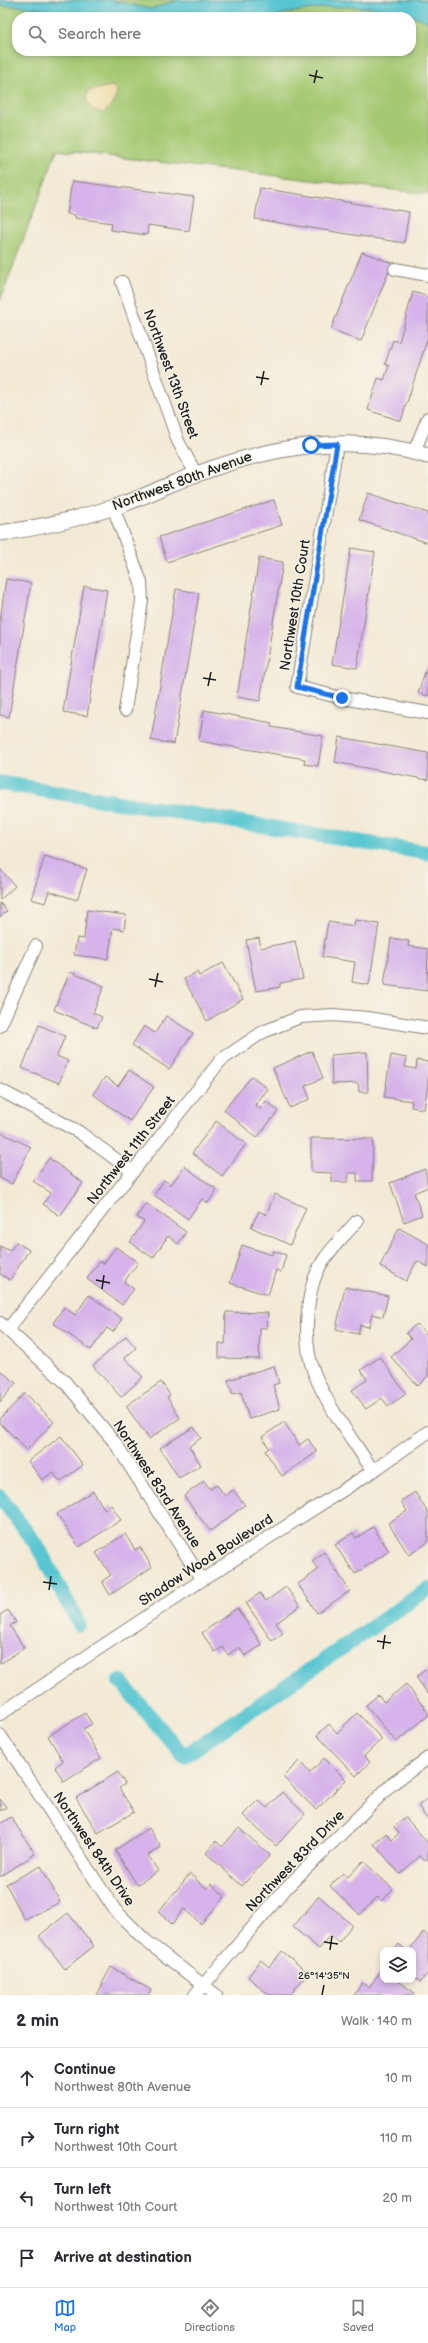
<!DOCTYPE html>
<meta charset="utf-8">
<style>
:root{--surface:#fff;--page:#f2f2f3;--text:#2b2b33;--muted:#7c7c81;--line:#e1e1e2;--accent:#1a73e8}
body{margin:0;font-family:"Balsamiq Sans",sans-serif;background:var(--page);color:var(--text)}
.controls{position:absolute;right:12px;bottom:12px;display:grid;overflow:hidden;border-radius:8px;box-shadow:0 2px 6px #0003}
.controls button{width:36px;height:36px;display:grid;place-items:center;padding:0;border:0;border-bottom:1px solid var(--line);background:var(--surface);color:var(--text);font:20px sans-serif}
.stop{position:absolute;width:12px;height:12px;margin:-9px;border:3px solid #1a73e8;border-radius:50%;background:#fff}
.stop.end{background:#1a73e8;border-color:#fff;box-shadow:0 1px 4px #0008}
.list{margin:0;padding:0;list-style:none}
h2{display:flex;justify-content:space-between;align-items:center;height:52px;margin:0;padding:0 16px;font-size:17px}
h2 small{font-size:13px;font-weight:400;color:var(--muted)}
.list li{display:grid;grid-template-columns:26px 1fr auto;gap:12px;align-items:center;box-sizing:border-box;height:60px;padding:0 16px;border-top:1px solid var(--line)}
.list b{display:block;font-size:15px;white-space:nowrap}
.list p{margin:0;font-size:13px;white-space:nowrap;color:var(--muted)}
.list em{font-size:13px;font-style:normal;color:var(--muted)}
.icon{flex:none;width:22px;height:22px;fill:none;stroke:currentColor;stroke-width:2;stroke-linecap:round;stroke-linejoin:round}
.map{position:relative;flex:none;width:428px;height:1995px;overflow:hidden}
.search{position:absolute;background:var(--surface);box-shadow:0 2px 6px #0003;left:12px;right:12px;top:12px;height:44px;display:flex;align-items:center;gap:10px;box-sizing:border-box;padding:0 14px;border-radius:16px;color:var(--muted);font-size:15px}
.sheet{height:292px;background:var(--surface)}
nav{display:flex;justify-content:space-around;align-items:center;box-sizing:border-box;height:56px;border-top:1px solid var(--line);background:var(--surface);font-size:11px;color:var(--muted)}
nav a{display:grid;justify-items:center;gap:2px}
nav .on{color:var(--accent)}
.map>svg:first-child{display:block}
</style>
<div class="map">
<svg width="428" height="1995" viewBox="0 0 428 1995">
<rect width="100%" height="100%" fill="#f7f3e8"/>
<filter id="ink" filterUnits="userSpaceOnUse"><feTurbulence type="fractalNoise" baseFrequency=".025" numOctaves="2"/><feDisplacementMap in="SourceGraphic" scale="8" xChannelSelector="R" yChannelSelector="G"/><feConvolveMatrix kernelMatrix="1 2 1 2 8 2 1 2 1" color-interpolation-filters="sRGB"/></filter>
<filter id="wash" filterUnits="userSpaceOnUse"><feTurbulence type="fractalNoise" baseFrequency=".012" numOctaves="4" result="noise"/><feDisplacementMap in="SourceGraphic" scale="16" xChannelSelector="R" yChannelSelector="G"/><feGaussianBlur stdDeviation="0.9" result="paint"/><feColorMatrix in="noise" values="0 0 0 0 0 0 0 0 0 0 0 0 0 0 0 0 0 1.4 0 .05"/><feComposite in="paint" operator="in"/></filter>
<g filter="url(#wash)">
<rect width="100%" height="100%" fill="#f3ead5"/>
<path fill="#a5c972" stroke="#607247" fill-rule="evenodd" d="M0,0H428V194L57,150L0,301ZM17,17H411V51H17Z"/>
<path fill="#eeda9e" stroke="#857b5d" d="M111,86L114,87L117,92L114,103L103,113L91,109L86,99L88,91Z"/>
<path fill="#59c6d1" stroke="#3a7176" d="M0,0H110L151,9L178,0H428V22C384,0 317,5 271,17H72C48,9 25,5 0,6Z"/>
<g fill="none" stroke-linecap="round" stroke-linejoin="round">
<path stroke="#59c6d1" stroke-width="15" d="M0,783L428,853
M0,1497L38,1547L79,1624
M120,1681L184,1756L428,1589"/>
</g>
<g id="blocks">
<path fill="#d6b3ea" d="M72,181L194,197L189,231L148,225L147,235L111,230L112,223L75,218V215L67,214Z
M260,188L409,212L404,243L255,219Z
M362,252L392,263L361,341L331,329Z
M413,292L428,297V337L401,421L368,410L378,378L384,380L389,366L385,364L393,340L399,342Z
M368,493L428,513V543L359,520Z
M274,500L282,525L167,562L159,537Z
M351,548L375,552L357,668L332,664Z
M259,558L283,562L260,701L237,697Z
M6,579L31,583L9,717L0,715V620Z
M84,586L107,590L87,716L63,712Z
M176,589L199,593L174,744L151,740Z
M428,663V696L418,693Z
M204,710L272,723L271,727L323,736L318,766L304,764L305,759L199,741Z
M339,737L428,753V780L335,762Z
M45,856L87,869L77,900L49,891L45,903L31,899Z
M0,869L15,886L0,900Z
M0,903L7,911L0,917Z
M87,910L126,915L124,930L113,928L108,959L74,955L77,938L84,939Z
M355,920L379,924L369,985L352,982L355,962L322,957L328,922L354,926Z
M259,938L261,948L295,941L303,979L280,983V987L256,991L246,940Z
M391,938L409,941L408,946L428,949L427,991L384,985Z
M223,963L243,999L207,1021L184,979L197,972L199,976Z
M70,972L104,986L93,1013L102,1017L97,1028L54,1010Z
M166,1016L193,1033L169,1069L132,1045L144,1026L155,1033Z
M39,1025L65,1036L57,1056L68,1061L59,1083L22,1068Z
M312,1051L323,1078L305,1086L310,1099L290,1108L273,1068Z
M367,1052L368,1092H359L358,1083L332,1084L331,1055Z
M391,1055L407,1058L405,1067L416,1069L417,1060L428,1062V1084L424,1109L411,1107L412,1101L384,1097Z
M129,1070L154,1087L130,1121L93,1094L105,1077L118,1086Z
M252,1076L268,1089L255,1105L260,1109L266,1101L278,1111L257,1138L224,1110Z
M216,1121L246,1144L222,1176L192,1153Z
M0,1132L31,1147L12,1184L0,1178Z
M311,1138L373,1139L372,1181H357V1173H348V1182H332V1173L311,1172Z
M49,1158L83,1183L60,1216L43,1204L51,1193L33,1181Z
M184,1166L217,1190L208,1203L202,1199L188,1219L154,1195L164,1180L171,1185Z
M425,1169L428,1187L414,1193L422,1215L404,1222L390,1183Z
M275,1194L306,1208L290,1245L251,1227L259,1211L266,1215Z
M146,1203L186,1232L178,1244L168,1236L153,1258L130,1242L144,1222L137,1217Z
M399,1228L428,1244V1267L417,1261L406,1281L380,1266Z
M16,1242L29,1250L10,1280L0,1274V1246L10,1251Z
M242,1245L272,1255L273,1251L286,1255L281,1272L276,1270L268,1295L230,1283Z
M116,1247L138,1263L124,1282L134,1289L122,1305L87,1279L100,1261L103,1264Z
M345,1287L388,1296L383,1317L372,1314L369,1327L360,1325L358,1334L336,1329Z
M89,1295L122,1319L113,1332L107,1328L91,1350L53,1323L64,1307L75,1315Z
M226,1312L268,1313L267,1328H260L259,1359L219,1358V1343L225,1344Z
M417,1324L428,1336V1376L418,1386L391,1357L411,1339L406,1333Z
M126,1336L136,1348L125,1358L143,1377L121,1397L93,1366Z
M380,1357L406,1394L388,1406L382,1398L366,1409L352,1390L367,1380L361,1370Z
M274,1366L279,1383L273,1385L280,1409L249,1419L241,1392L233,1394L228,1380Z
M0,1370L16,1383L0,1402Z
M161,1382L170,1395L167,1397L180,1418L149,1439L126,1406Z
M25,1393L54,1422L27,1450L0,1423V1419Z
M284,1422L299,1445L308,1439L317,1452L282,1476L265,1451L269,1448L262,1437Z
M194,1427L201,1438L189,1446L201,1465L179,1478L160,1448Z
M61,1436L83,1465L60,1482L53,1472L42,1480L28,1461Z
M204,1481L210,1489L217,1485L225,1496L233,1490L245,1505L210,1531L184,1496Z
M93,1491L105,1510L111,1505L121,1520L79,1547L57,1514Z
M415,1492L428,1513V1542L409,1555L388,1523L407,1511L401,1501Z
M373,1527L389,1551L355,1574L335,1545L353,1533L356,1538Z
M125,1534L135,1550L140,1547L152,1567L110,1595L102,1581L111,1575L96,1553Z
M324,1552L350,1591L317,1613L298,1584L318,1570L312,1561Z
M286,1587L300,1606L276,1623L283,1633L272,1641L246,1603L260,1593L266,1601Z
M237,1608L262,1645L245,1656L239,1647L228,1655L223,1647L215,1652L202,1633Z
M8,1610L16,1622L10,1626L24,1648L0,1664V1615Z
M428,1668V1694L416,1677Z
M406,1684L428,1712V1716L396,1742L366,1705L378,1695L384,1702Z
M85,1713L92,1724L83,1729L101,1758L64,1782L55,1767L63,1761L48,1736Z
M357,1713L382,1739L364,1756L370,1762L356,1776L317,1735L329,1724L337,1733Z
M324,1758L346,1780L316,1810L283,1777L299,1761L310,1773Z
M118,1772L125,1784L119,1788L134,1812L98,1833L76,1798Z
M282,1792L305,1814L276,1846L243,1815L258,1800L267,1808Z
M428,1798V1820L418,1806Z
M0,1799L6,1807L0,1811Z
M11,1817L35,1854L0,1877V1824Z
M405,1817L428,1843V1858L425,1861L420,1856L400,1874L374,1844L386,1833L392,1840L399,1833L394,1827Z
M149,1828L161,1847L148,1855L158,1871L137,1885L115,1850Z
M239,1828L270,1855L242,1886L206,1853L216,1841L222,1847Z
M363,1861L393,1889L382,1901L377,1897L360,1915L330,1886L343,1873L348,1877Z
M41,1866L60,1902L25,1920L6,1884Z
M190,1874L207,1889L211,1884L225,1896L201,1924L184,1909L172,1924L158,1912Z
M319,1896L352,1925L339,1942L330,1935L319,1949L293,1927Z
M68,1913L94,1946L65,1969L39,1936Z
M424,1932L428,1936V1973L420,1982L413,1975V1950H409Z
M399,1944L406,1950H394Z
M282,1951L308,1973L290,1995H269L248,1977L261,1960L269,1967Z
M111,1967L151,1990L148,1995H96Z
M381,1970L383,1971V1980H396L415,1993L414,1995H354L362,1983L369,1988Z"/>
</g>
</g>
<g filter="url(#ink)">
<use href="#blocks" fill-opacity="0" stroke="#888378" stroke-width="1"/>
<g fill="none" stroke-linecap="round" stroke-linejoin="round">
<g stroke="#888378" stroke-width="14">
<path id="minor" d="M395,269L428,275
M122,282L178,441L196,474
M337,444L297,687L342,698L428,713
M414,452L428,418
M113,507L141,582L142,601L125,710
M0,1026L36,946
M0,1090L79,1132L133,1172
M357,1221C346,1234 333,1246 323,1261C305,1288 302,1345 315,1375C329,1409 353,1440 373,1471
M0,1323L65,1382L116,1444L202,1580
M8,1329L221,1060L263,1032L300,1017L333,1015L367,1018L428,1028
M0,1714L202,1580L373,1471L428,1432
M0,1735L115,1910L146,1941L216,1995
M195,1995L287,1887L392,1784L428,1758"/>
</g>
<g stroke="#888378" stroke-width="17">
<path id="tertiary" d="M0,533C40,528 80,518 118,506C145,497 170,483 197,474C273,446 348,432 428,456"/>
</g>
<use href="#minor" stroke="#fff" stroke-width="12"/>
<use href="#tertiary" stroke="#fff" stroke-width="15"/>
</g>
</g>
<g fill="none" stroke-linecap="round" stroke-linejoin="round" filter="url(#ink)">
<path stroke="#1a73e8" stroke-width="5" d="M311,445L337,444L297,687L342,698"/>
</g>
<path fill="none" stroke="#1c1c1c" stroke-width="1.5" d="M309,75L323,78M314,83L317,70M256,377L269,379M261,385L264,371M203,678L216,680M208,686L211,672M149,979L163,982M155,987L158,973M96,1280L110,1283M102,1289L104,1275M43,1582L57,1584M49,1590L51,1576M377,1641L391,1643M383,1649L385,1635M324,1942L338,1944M330,1950L332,1936M322,1995L324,1985"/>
<g text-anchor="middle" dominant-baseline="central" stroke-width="3" stroke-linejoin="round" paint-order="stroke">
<g font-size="14" fill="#1c1c1c" stroke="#f7f3e8">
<text transform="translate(171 374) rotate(70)">Northwest 13th Street</text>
<text transform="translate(182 481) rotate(-20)">Northwest 80th Avenue</text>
<text transform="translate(295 605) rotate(-81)">Northwest 10th Court</text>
<text transform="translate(131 1150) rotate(-52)">Northwest 11th Street</text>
<text transform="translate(157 1484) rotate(57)">Northwest 83rd Avenue</text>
<text transform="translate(206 1560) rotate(-33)">Shadow Wood Boulevard</text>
<text transform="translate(94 1849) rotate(56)">Northwest 84th Drive</text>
<text transform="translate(295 1861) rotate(-46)">Northwest 83rd Drive</text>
</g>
</g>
<g font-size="10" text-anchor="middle" fill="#1c1c1c" stroke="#f7f3e8" stroke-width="3" stroke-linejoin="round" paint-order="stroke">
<text x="324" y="1979">26°14'35"N</text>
</g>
</svg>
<div class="controls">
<button><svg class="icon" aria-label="layers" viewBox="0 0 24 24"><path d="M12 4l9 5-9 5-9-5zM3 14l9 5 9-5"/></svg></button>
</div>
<div class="stop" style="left:311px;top:445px"></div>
<div class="stop end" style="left:342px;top:698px"></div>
<div class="search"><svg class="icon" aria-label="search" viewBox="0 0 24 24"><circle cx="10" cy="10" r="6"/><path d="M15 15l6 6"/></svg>Search here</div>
</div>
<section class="sheet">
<h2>2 min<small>Walk · 140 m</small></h2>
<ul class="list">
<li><svg class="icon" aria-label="ahead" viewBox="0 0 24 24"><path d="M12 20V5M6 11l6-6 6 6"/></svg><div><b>Continue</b><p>Northwest 80th Avenue</p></div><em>10 m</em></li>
<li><svg class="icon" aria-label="right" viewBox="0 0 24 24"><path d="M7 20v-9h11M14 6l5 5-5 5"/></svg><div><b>Turn right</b><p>Northwest 10th Court</p></div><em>110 m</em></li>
<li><svg class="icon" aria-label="left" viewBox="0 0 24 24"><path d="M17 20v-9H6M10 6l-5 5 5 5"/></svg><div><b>Turn left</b><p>Northwest 10th Court</p></div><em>20 m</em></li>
<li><svg class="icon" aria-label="arrive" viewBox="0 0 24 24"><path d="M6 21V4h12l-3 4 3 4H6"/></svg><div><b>Arrive at destination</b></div></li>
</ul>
</section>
<nav>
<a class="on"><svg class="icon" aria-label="map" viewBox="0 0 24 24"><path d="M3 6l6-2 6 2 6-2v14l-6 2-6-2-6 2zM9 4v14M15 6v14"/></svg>Map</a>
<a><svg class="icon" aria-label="directions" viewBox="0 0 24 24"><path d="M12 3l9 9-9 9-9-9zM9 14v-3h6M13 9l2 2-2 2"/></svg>Directions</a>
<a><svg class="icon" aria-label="saved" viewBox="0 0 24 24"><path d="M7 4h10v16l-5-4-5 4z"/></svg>Saved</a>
</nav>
